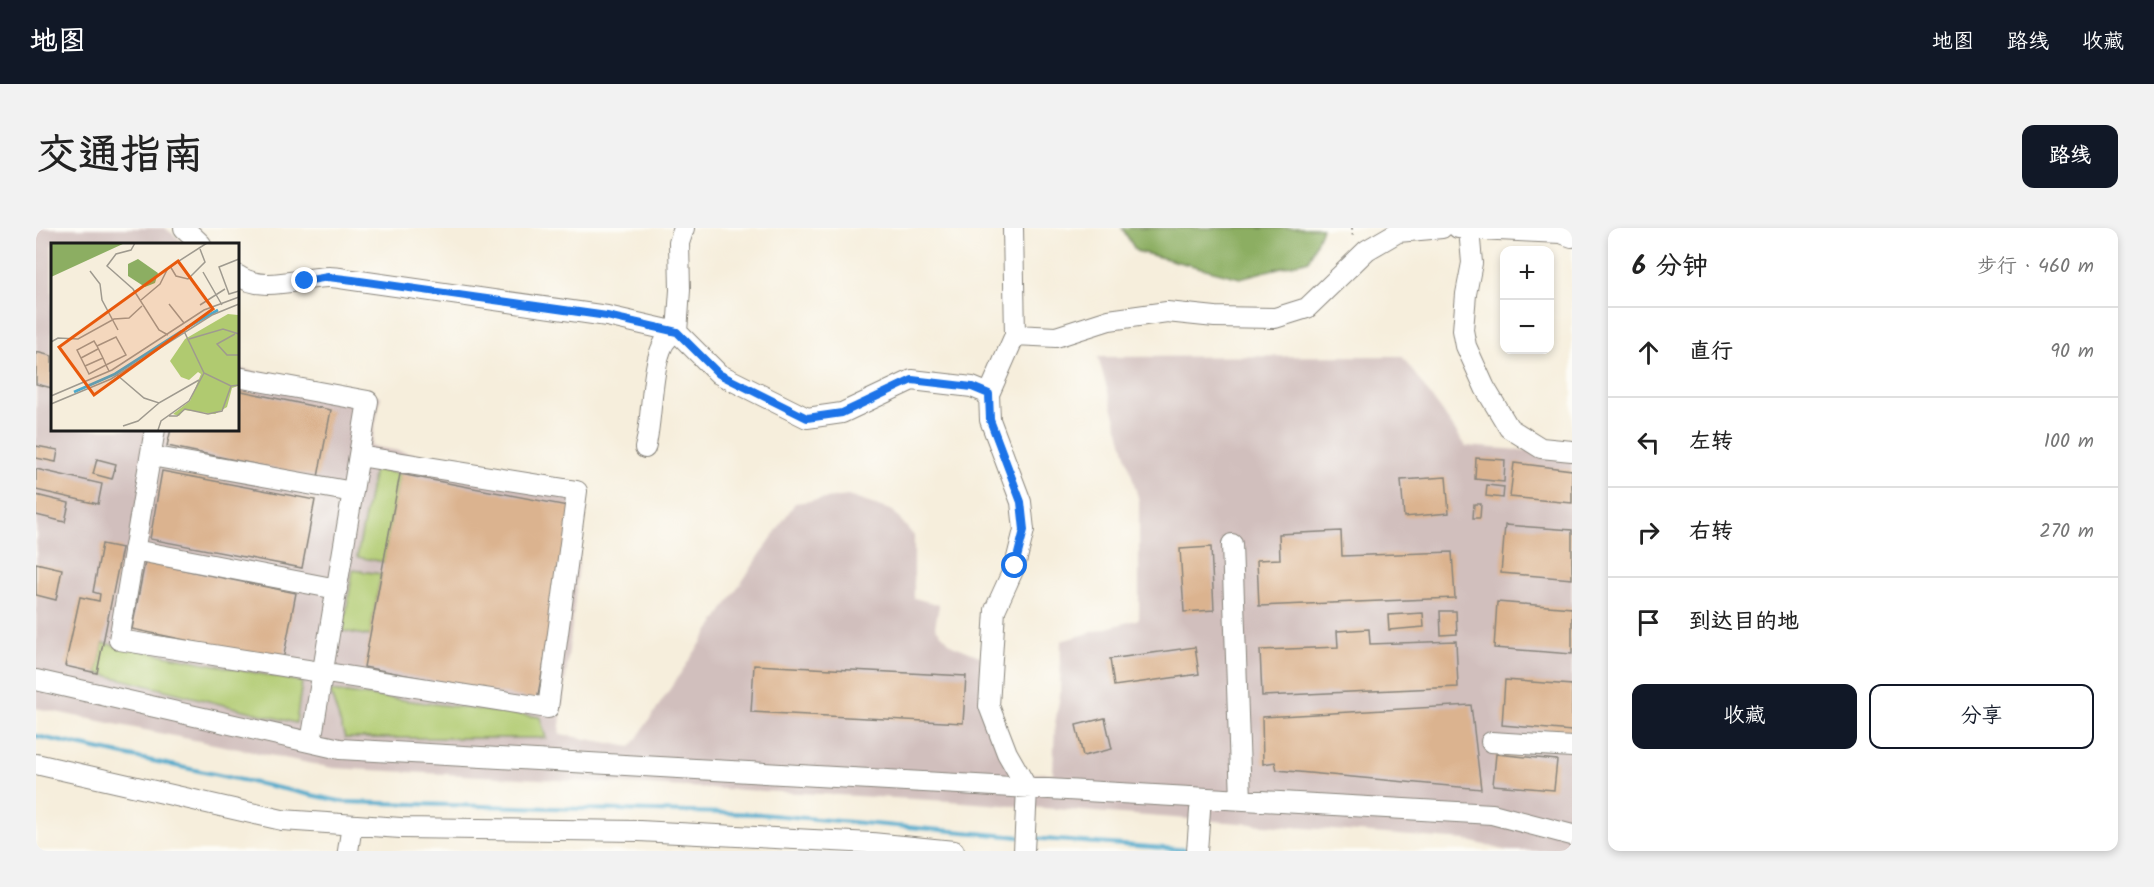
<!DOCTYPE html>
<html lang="zh">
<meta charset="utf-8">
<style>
:root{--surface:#fff;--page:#f2f2f2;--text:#222;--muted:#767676;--line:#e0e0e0;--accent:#111827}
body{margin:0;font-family:Kalam,"LXGW WenKai TC",sans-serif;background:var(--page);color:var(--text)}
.controls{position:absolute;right:18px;top:18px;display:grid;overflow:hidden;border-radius:12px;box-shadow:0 3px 9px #0003}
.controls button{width:54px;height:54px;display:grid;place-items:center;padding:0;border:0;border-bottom:2px solid var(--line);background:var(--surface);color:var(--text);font:30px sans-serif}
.stop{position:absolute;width:18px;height:18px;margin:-14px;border:4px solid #1a73e8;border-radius:50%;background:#fff}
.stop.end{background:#1a73e8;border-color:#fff;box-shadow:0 2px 6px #0008}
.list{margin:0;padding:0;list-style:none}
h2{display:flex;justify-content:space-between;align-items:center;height:78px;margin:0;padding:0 24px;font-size:26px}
h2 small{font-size:20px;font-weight:400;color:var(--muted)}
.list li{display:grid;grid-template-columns:39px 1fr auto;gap:18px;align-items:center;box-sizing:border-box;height:90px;padding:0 24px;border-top:2px solid var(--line)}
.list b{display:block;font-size:22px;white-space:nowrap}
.list em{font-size:20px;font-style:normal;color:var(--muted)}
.actions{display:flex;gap:12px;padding:18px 24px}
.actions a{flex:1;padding:14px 0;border:2px solid var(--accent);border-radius:12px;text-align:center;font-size:21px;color:var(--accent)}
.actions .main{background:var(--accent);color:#fff}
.icon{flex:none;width:33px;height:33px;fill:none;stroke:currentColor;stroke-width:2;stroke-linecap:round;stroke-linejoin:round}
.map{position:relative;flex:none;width:1536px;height:623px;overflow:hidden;border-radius:12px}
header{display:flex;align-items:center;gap:36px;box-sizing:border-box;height:84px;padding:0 30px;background:var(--accent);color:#fff}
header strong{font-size:28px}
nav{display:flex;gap:33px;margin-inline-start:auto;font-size:21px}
.intro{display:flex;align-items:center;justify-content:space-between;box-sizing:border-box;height:144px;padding:0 36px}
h1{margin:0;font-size:42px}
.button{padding:15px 27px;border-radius:12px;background:var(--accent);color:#fff;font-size:21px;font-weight:700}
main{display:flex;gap:36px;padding:0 36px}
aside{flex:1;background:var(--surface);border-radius:12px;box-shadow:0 3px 9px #0003}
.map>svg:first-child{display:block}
</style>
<header>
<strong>地图</strong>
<nav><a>地图</a><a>路线</a><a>收藏</a></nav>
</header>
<div class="intro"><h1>交通指南</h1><a class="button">路线</a></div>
<main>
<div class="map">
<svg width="1536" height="623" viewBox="0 0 1536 623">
<rect width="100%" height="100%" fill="#fdfcf7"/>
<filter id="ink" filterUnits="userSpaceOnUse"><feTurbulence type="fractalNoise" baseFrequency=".0167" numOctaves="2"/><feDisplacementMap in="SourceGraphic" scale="12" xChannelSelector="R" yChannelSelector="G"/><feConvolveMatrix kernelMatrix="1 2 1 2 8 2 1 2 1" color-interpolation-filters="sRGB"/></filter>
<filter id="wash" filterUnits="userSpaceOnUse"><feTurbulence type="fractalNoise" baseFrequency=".008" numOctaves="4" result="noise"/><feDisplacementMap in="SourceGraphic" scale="24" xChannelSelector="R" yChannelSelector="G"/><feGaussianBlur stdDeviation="1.35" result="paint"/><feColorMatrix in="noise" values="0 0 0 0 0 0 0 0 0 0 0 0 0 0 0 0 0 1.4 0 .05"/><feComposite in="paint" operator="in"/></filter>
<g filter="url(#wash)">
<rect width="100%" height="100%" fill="#f6eedc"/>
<path fill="#d1bfbd" d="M0,0H129L145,12L144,16H16V201H201V140L345,168L335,218L552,258L523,506L595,519L759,275L812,268L857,283L878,308V370L903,377L899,399L916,417L946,429L948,472L983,546L1017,545L1019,496L1024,467L1025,413L1103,391V273L1062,129L1366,128L1430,218L1536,226V623H1472L1429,612L913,573L297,540L0,480Z"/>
<path fill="#b0ca70" stroke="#667346" stroke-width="1.5" d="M338,241L364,246L348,334L321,329Z
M317,342L345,346L334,408L307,403Z
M67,415L266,454L260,495L61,445Z
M294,463L504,489L510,510H309Z"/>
<path fill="#8cae62" stroke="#54653f" stroke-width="1.5" d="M1086,0H1286L1273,32L1204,50L1100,23Z"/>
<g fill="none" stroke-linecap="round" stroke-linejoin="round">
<path stroke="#4da9cb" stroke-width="4" d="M0,508L308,574L724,586L984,609
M994,610L1154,622"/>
</g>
<g id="blocks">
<path fill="#dbb38f" d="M0,124L16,128V160L0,156Z
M201,162L295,182L282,249L131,218L135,201H201Z
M0,218L22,222L20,234L0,230Z
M1440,230L1469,232L1468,254L1439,251Z
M61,231L80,236L76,251L57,246Z
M1478,235L1536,242V275L1474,269Z
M0,241L66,256L62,276L0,262Z
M126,243L279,272L266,340L114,311Z
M364,246L537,279L501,472L328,439Z
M1410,249L1413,285L1368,289L1365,252Z
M1451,257L1468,259L1467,270L1450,268Z
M0,267L33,275L29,294L0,287Z
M1438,276H1445L1444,290H1437Z
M1469,297L1536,302V351L1465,345Z
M1305,303L1306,328L1416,324L1419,370L1223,378L1221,332L1244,331L1243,306Z
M66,316L86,320L61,445L29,438L44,369L63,373L64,366L57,364Z
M1175,319L1178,382L1148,384L1144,321Z
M109,334L260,365L247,432L96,401Z
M0,335L26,341L20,372L0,367Z
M1461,374L1536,380V426L1458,420Z
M1404,383H1420L1421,406L1405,407Z
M1387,385L1388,399L1353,402L1352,387Z
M1333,401L1334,416L1420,413L1422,459L1226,468L1224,422L1302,419L1301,403Z
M1159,419L1163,446L1078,458L1074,431Z
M718,437L930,448L927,495L715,484Z
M1469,452L1536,457V503L1466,497Z
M1435,477L1445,561L1241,542L1239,534L1227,536L1226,489Z
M1069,490L1076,521L1047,528L1040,497Z
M1460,526L1521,532L1518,562L1457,557Z"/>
</g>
</g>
<g filter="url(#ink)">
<use href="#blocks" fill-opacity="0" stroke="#89857c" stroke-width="1.5"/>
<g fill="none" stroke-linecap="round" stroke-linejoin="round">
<g stroke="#89857c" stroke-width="22">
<path id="minor" d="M148,0L165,16
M977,0L979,107L953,166L954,192L985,274L988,302L979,338L959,382L953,478L971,525L991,560L988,623
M1422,0L1525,5L1536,9
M1433,1L1436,35L1430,66L1427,102L1430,118L1449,160L1473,200L1505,220L1536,223
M201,47C228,66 264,49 293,49C301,49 309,51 317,52L571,88L641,104L683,146L771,190L806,185L876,152L936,159L953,166
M979,107L1020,109L1073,92L1131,84L1179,89L1239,90L1271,80L1331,22L1362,4L1406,0
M201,149L332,173L275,514
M119,201L83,412L512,480L541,263L323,228
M609,220C617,194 614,125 633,109C635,107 639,106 641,104L644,62L643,15L648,0
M115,228L317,264
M1196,316L1205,572
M98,322L301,361
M0,452L304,521L1456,586L1536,607
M1455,514L1536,519
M0,536L246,592L365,600L603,603L836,615L918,623
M312,623L316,597
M1161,623L1164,582"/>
</g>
<path stroke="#89857c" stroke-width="2" stroke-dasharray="1.5 4.5" stroke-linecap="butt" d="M1316,0L1317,12"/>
<use href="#minor" stroke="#fff" stroke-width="20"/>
</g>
</g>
<g fill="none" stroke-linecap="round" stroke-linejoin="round" filter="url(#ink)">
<path stroke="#1a73e8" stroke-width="8" d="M269,53L292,49L317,52L571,88L641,104L683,146L771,190L806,185L876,152L936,159L953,166L954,192L985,274L988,302L979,338"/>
</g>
<g transform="translate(15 15)">
<rect width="188" height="188" fill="#f6eedc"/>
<path d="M177,71L187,72V143L181,145L176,164L164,171L133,167L128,173L122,171L139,158L150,131L147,129L138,137L130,134L119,118L134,96Z" fill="#b0ca70"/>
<path d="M0,0H74L0,34ZM87,16L107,30L104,40L94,44L77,33V21Z" fill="#8cae62"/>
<path fill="none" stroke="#4da9cb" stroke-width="3" d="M135,85L167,67M23,149L64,131L131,88"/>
<path fill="none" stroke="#9f9a8f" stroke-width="1.5" d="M84,0L80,7L65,11L56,23L82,46L108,87L117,92M188,16L168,24L178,51L188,48M119,23L125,33L137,36L154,19L149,6M39,28L49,41L51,57L67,87M152,29L171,62M90,57L109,41L117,25L156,0M118,61L133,80M149,62L174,46M132,86L153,130L180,143L188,142M184,91L166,101L176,112H188M138,96L172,86L188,91M0,99L7,95L27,96L63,76L78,75L91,63M46,103L65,94L75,112L55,122L38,131L26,107L43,98L46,103L52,115L55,122L58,128M30,115L47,106M34,123L52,115M66,132L93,155L108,160L148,137M0,153L61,127L153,67L188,54M0,161L60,136L161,72L188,61M118,173H126L134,166L157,171L171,168L180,143M72,183L87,178L108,160M107,187L110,178L138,158L153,130"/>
<path fill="#e8590c" fill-opacity="0.15" stroke="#e8590c" stroke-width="3" d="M127,18L162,66L43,152L8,104Z"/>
<rect width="188" height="188" fill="none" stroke="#1c1c1c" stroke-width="3"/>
</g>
</svg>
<div class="controls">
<button>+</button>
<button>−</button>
</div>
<div class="stop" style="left:979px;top:338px"></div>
<div class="stop end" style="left:269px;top:53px"></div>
</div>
<aside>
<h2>6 分钟<small>步行 · 460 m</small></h2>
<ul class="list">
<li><svg class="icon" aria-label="ahead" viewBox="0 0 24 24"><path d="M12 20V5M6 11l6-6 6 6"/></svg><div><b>直行</b></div><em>90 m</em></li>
<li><svg class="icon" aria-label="left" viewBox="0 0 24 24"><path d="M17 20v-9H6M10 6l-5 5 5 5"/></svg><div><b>左转</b></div><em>100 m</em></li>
<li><svg class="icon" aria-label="right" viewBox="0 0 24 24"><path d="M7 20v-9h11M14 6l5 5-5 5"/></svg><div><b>右转</b></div><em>270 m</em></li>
<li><svg class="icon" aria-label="arrive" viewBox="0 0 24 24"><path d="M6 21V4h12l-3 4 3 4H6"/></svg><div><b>到达目的地</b></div></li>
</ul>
<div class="actions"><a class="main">收藏</a><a>分享</a></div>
</aside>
</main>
